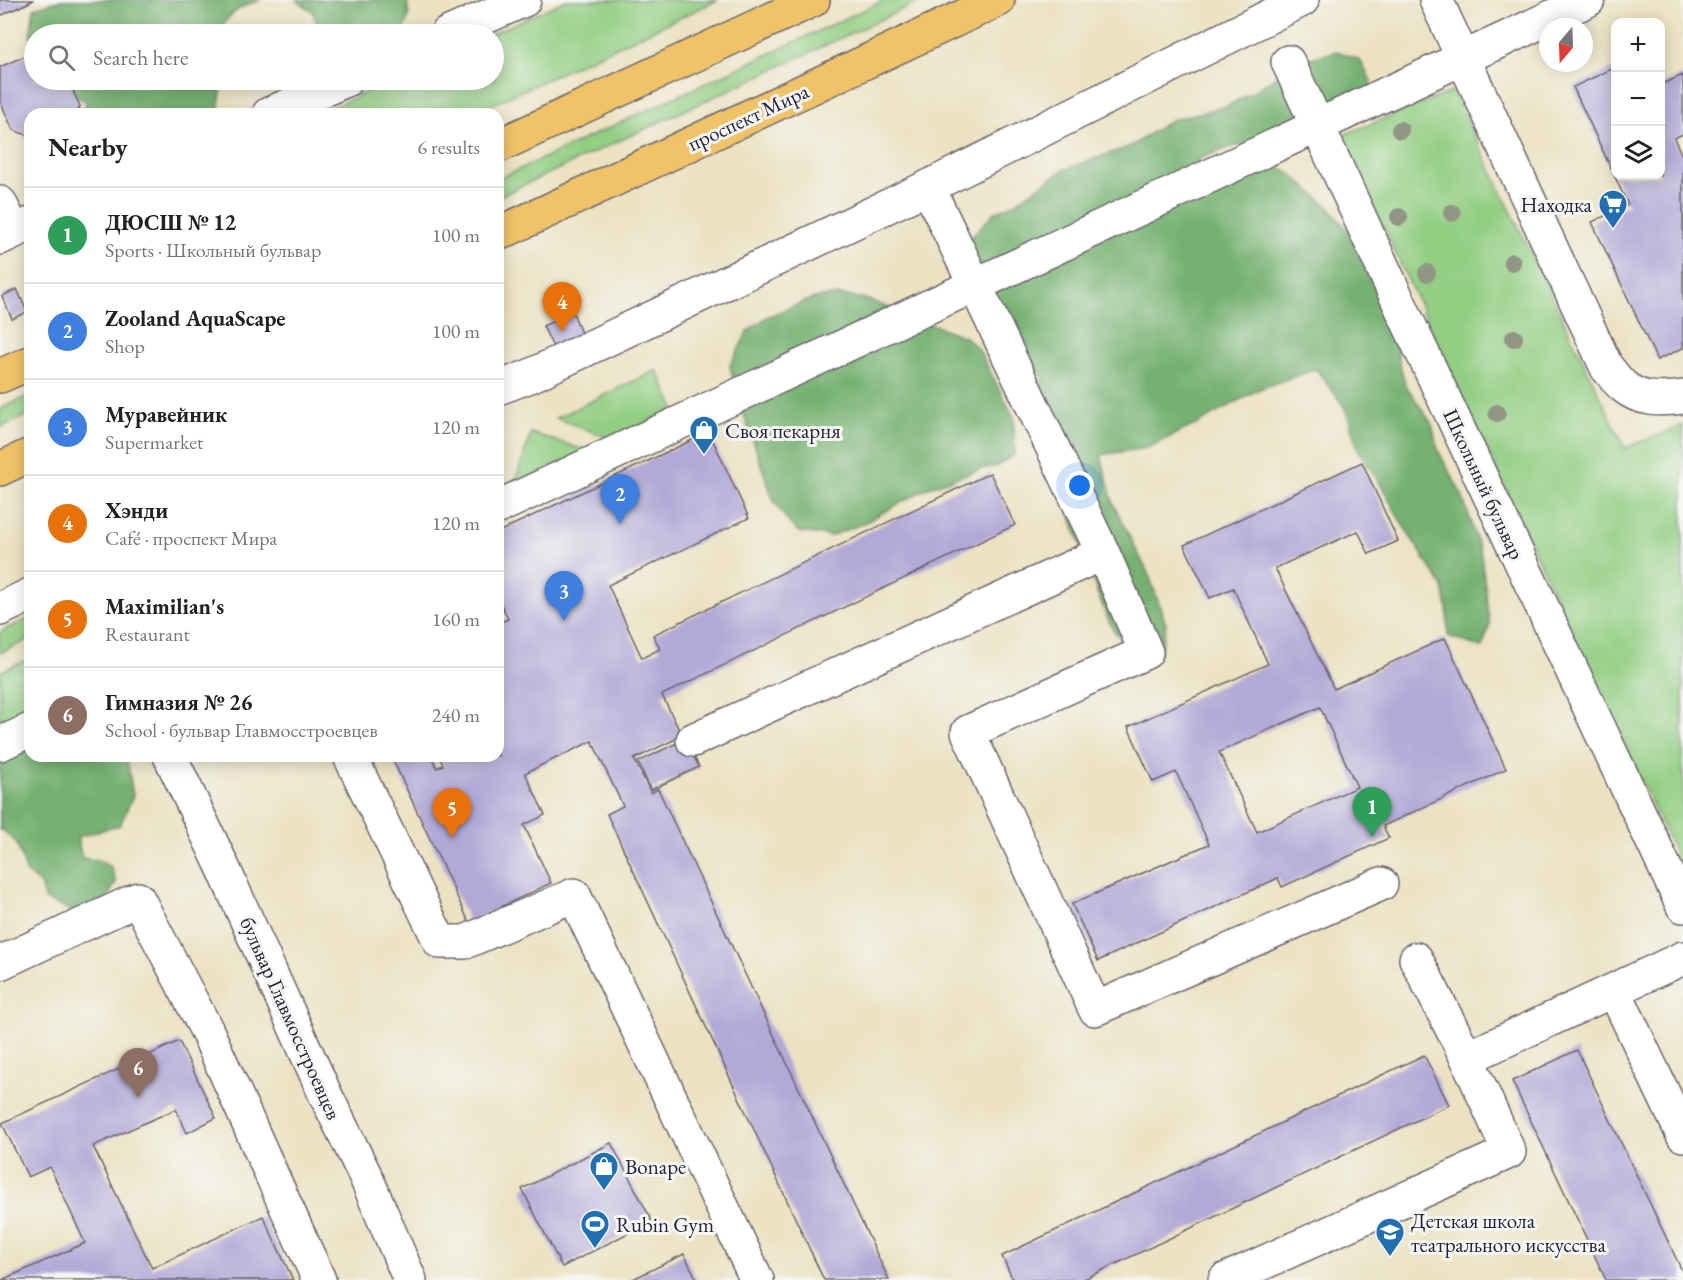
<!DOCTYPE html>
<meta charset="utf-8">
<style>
:root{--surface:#fff;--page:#f6f6f6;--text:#222;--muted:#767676;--line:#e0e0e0;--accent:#1f6fb2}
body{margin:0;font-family:"EB Garamond",serif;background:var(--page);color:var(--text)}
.controls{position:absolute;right:18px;top:18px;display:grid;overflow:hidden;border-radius:12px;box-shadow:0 3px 15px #0003}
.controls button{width:54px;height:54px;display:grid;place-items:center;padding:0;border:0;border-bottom:2px solid var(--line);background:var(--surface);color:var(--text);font:30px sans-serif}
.compass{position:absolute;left:1539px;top:18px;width:54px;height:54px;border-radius:50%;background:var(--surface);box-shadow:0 3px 15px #0003;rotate:199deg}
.you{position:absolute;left:1080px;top:486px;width:21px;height:21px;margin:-15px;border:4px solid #fff;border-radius:50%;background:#1a73e8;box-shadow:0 0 0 9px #1a73e833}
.badge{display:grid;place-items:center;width:39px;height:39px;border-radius:50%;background:var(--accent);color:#fff;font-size:20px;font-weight:700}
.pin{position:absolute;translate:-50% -50px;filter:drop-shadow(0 2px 3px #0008)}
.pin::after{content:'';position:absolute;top:32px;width:21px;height:18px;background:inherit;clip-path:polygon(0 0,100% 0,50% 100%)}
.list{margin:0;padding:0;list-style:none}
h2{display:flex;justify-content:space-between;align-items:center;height:78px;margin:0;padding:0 24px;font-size:26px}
h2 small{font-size:20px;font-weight:400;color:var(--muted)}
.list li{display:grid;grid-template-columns:39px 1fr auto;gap:18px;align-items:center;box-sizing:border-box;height:96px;padding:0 24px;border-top:2px solid var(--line)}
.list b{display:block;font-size:22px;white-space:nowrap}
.list p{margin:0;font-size:20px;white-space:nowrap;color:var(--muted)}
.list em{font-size:20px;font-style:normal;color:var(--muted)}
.icon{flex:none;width:33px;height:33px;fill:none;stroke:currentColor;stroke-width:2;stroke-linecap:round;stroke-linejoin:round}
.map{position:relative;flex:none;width:1683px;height:1280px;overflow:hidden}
.search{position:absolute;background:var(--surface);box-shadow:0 3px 15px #0003;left:24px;top:24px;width:480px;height:66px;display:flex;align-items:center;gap:15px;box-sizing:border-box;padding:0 21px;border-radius:33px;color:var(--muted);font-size:22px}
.panel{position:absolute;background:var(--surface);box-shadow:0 3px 15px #0003;left:24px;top:108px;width:480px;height:654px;border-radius:18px}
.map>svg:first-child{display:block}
</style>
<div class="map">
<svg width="1683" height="1280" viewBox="0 0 1683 1280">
<rect width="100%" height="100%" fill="#f6f6f2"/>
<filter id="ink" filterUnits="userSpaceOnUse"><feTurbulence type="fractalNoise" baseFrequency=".0167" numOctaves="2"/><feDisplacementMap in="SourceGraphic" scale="12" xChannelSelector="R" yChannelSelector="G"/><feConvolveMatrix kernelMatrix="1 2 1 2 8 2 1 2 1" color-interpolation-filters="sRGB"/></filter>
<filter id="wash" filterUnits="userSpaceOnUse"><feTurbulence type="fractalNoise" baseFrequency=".008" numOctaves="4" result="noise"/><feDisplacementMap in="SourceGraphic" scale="24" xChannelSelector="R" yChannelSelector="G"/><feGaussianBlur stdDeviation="1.35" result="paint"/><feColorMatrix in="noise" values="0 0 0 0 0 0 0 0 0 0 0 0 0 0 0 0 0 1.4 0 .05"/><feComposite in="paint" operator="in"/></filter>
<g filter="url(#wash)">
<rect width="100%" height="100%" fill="#ece2c2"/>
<path fill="#93ce83" stroke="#5a785f" stroke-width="1.5" d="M566,0H718L472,114H317L393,80H494V34H491Z
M885,0H923L498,197V179Z
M1453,91L1625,448L1683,425V871L1341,136Z
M657,370L675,409L611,439L556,418Z
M30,395V414L0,428V409Z
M531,433L588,451L513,488Z
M30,618V639L0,653V632Z
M30,658V719L0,733V672Z"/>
<path fill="#76b171" stroke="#4c6a56" stroke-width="1.5" d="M62,0H261C244,5 223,15 221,34H34V41L30,36L34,8Z
M296,0H407L409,16L402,34H322L312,11Z
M1337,51L1360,60L1371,81L1370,90L1255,141L1228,148L1198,159L1201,171L1271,162L1292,175L1327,205L1352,236L1364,267L1383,296L1395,329L1397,352L1405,384L1432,424L1438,450L1462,495L1481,554L1490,625L1482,648L1448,636L1447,608L1443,587L1403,525L1382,487L1358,449L1345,408L1316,369L1259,389L1201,422L1147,448L1101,455L1113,503L1149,575L1166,624L1160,654L1143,657L1122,641L1112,628L1100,600L1033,410L1044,376L1023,364L967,241L995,212L1015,203L1063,170L1131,146L1171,120L1227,106L1253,92L1296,62Z
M56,80H223V83L218,110L215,114H84L86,101L59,89Z
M840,295L866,299L965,337L979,350L1014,418L1015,454L995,467L984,468L929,487L864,523L831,536L799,532L790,524L774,502L735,389L730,365L748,331L767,317L814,298Z
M0,716C14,724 30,740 30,756H123L128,764L133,796L120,825L77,837L82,858L98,860L111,867L116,882L109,895L85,917L44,899L40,884L27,873L16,842L4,831L0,830Z"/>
<g id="blocks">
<path fill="#b2a9d7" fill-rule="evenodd" d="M0,0H34L0,16Z
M34,52V80H68L80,106L77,114H30V136L13,130L0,101V67Z
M1616,67V176H1660V85L1683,75V134L1674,138L1683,158V348L1657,360L1592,222L1628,205L1573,87Z
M17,289L27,312L12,319L2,296Z
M573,312L582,336L554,349L543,326Z
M709,432L749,518L608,585L642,658L660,649L653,635L990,473L1015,525L662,695L682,736L634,759L651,793L658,789L889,1280H824L607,814L623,806L592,741L525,773L545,815L524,825L551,883L469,922L391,756H431L437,768L443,765L439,756H498V623L508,619L498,598V532Z
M1362,462L1398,541L1369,554L1358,531L1275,568L1334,689L1445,638L1506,769L1383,826L1389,838L1282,887L1278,878L1098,961L1072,904L1209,844L1176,772L1153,782L1128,727L1268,664L1233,588L1210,598L1184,545ZM1320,707L1357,787L1257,832L1219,752Z
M685,739L699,767L651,790L638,762Z
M179,1041L216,1118L187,1133L176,1109L93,1146L152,1268L263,1216L293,1280H2L85,1243L50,1167L28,1177L2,1123Z
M1577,1050L1683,1273V1280H1606L1512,1081Z
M1424,1055L1449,1105L1082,1280H1013L1002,1256Z
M611,1143L652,1221L562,1267L522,1189Z
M684,1254L697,1280H631Z"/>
</g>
</g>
<g filter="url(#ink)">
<use href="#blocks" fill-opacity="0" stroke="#69656a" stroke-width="1.5"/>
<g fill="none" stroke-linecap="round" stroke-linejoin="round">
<g stroke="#69656a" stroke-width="36">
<path id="minor" d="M1436,0L1607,368C1612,373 1617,381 1623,386C1640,401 1662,400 1683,397
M447,34L524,0
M1288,62L1408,322L1683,906
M269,114L346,80
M0,203L14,231
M0,238L30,224
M498,388L530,376L928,187L1302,0
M498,507L1588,0
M1103,553L1146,652L968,732L1095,1009L1381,884
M0,609L30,595
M693,740L1103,553L928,187
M0,744L30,730
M170,756L221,863L326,1096L365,1175L410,1280
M350,756L440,942H465L574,895L757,1280
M1416,959L1467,1058
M0,963L138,899L207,1031L319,1280
M1614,990L1683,1135
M1225,1280L1509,1152L1467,1058L1683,958"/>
</g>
<g stroke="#69656a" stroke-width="36">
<path id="major" d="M498,146L813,0
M498,234L998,0
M0,376L30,363
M0,469L30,455"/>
</g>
<use href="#minor" stroke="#fff" stroke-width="33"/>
<use href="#major" stroke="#f0c369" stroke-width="33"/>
</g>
<g fill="#909584">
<circle cx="1400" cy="130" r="9"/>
<circle cx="1452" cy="213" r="9"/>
<circle cx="1399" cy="217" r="9"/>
<circle cx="1512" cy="262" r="9"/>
<circle cx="1427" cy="273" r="9"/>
<circle cx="1514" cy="338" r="9"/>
<circle cx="1497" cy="413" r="9"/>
</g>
</g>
<defs>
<g id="supermarket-pin" transform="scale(1.5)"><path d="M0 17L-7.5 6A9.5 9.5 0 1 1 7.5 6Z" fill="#1f6fb2" stroke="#f6f6f2"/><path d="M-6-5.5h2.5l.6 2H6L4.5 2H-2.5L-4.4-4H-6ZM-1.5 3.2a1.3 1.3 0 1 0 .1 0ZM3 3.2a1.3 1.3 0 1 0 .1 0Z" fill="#fff"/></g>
<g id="shop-pin" transform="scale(1.5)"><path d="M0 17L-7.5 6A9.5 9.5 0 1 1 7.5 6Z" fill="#1f6fb2" stroke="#f6f6f2"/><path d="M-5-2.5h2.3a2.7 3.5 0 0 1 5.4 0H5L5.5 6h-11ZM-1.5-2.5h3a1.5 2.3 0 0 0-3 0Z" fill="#fff"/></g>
<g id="stadium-pin" transform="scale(1.5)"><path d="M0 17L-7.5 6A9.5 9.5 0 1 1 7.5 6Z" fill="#1f6fb2" stroke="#f6f6f2"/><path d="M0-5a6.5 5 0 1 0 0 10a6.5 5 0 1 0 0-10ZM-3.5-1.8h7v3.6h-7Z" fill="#fff"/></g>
<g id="school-pin" transform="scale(1.5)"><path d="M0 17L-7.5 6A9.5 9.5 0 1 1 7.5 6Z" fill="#1f6fb2" stroke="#f6f6f2"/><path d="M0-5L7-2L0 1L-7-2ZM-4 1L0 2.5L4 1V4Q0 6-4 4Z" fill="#fff"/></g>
</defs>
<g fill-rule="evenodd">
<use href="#supermarket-pin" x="1613" y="204"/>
<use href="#shop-pin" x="704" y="430"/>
<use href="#shop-pin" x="604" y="1166"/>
<use href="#stadium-pin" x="595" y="1224"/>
<use href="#school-pin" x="1390" y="1232"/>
</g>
<g text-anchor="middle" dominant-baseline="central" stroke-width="6" stroke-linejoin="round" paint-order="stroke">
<g font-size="21" fill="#22223b" stroke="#f6f6f2">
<text transform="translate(748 117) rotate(-25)">проспект Мира</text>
<text transform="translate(1484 484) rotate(65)">Школьный бульвар</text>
<text transform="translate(291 1018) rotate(66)">бульвар Главмосстроевцев</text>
</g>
<g font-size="21" fill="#22223b" stroke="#f6f6f2" text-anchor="start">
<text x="1592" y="204" text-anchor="end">Находка</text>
<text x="725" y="430">Своя пекарня</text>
<text x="625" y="1166">Bonape</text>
<text x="1411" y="1220">Детская школа<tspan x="1411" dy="24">театрального искусства</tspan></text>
<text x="616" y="1224">Rubin Gym</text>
</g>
</g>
</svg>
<div class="controls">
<button>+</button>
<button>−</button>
<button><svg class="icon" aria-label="layers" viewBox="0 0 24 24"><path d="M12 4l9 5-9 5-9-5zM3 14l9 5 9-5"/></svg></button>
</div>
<svg class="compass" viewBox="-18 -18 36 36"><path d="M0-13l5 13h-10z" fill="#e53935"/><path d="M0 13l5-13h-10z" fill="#767676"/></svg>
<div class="you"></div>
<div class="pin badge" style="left:1372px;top:837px;background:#2e9e5b">1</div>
<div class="pin badge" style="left:620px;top:524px;background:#3f7fe0">2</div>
<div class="pin badge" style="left:564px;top:621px;background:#3f7fe0">3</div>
<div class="pin badge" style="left:562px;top:332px;background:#e8710a">4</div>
<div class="pin badge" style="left:452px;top:838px;background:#e8710a">5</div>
<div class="pin badge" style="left:138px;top:1098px;background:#8d6e63">6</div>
<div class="search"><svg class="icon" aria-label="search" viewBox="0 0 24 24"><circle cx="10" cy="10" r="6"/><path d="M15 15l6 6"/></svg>Search here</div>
<section class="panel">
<h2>Nearby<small>6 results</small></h2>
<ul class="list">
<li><span class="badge" style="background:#2e9e5b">1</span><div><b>ДЮСШ № 12</b><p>Sports · Школьный бульвар</p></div><em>100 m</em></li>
<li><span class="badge" style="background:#3f7fe0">2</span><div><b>Zooland AquaScape</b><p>Shop</p></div><em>100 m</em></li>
<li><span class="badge" style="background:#3f7fe0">3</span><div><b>Муравейник</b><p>Supermarket</p></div><em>120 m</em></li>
<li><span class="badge" style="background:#e8710a">4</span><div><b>Хэнди</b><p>Café · проспект Мира</p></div><em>120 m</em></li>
<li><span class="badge" style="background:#e8710a">5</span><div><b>Maximilian's</b><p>Restaurant</p></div><em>160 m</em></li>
<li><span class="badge" style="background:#8d6e63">6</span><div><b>Гимназия № 26</b><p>School · бульвар Главмосстроевцев</p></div><em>240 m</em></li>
</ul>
</section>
</div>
